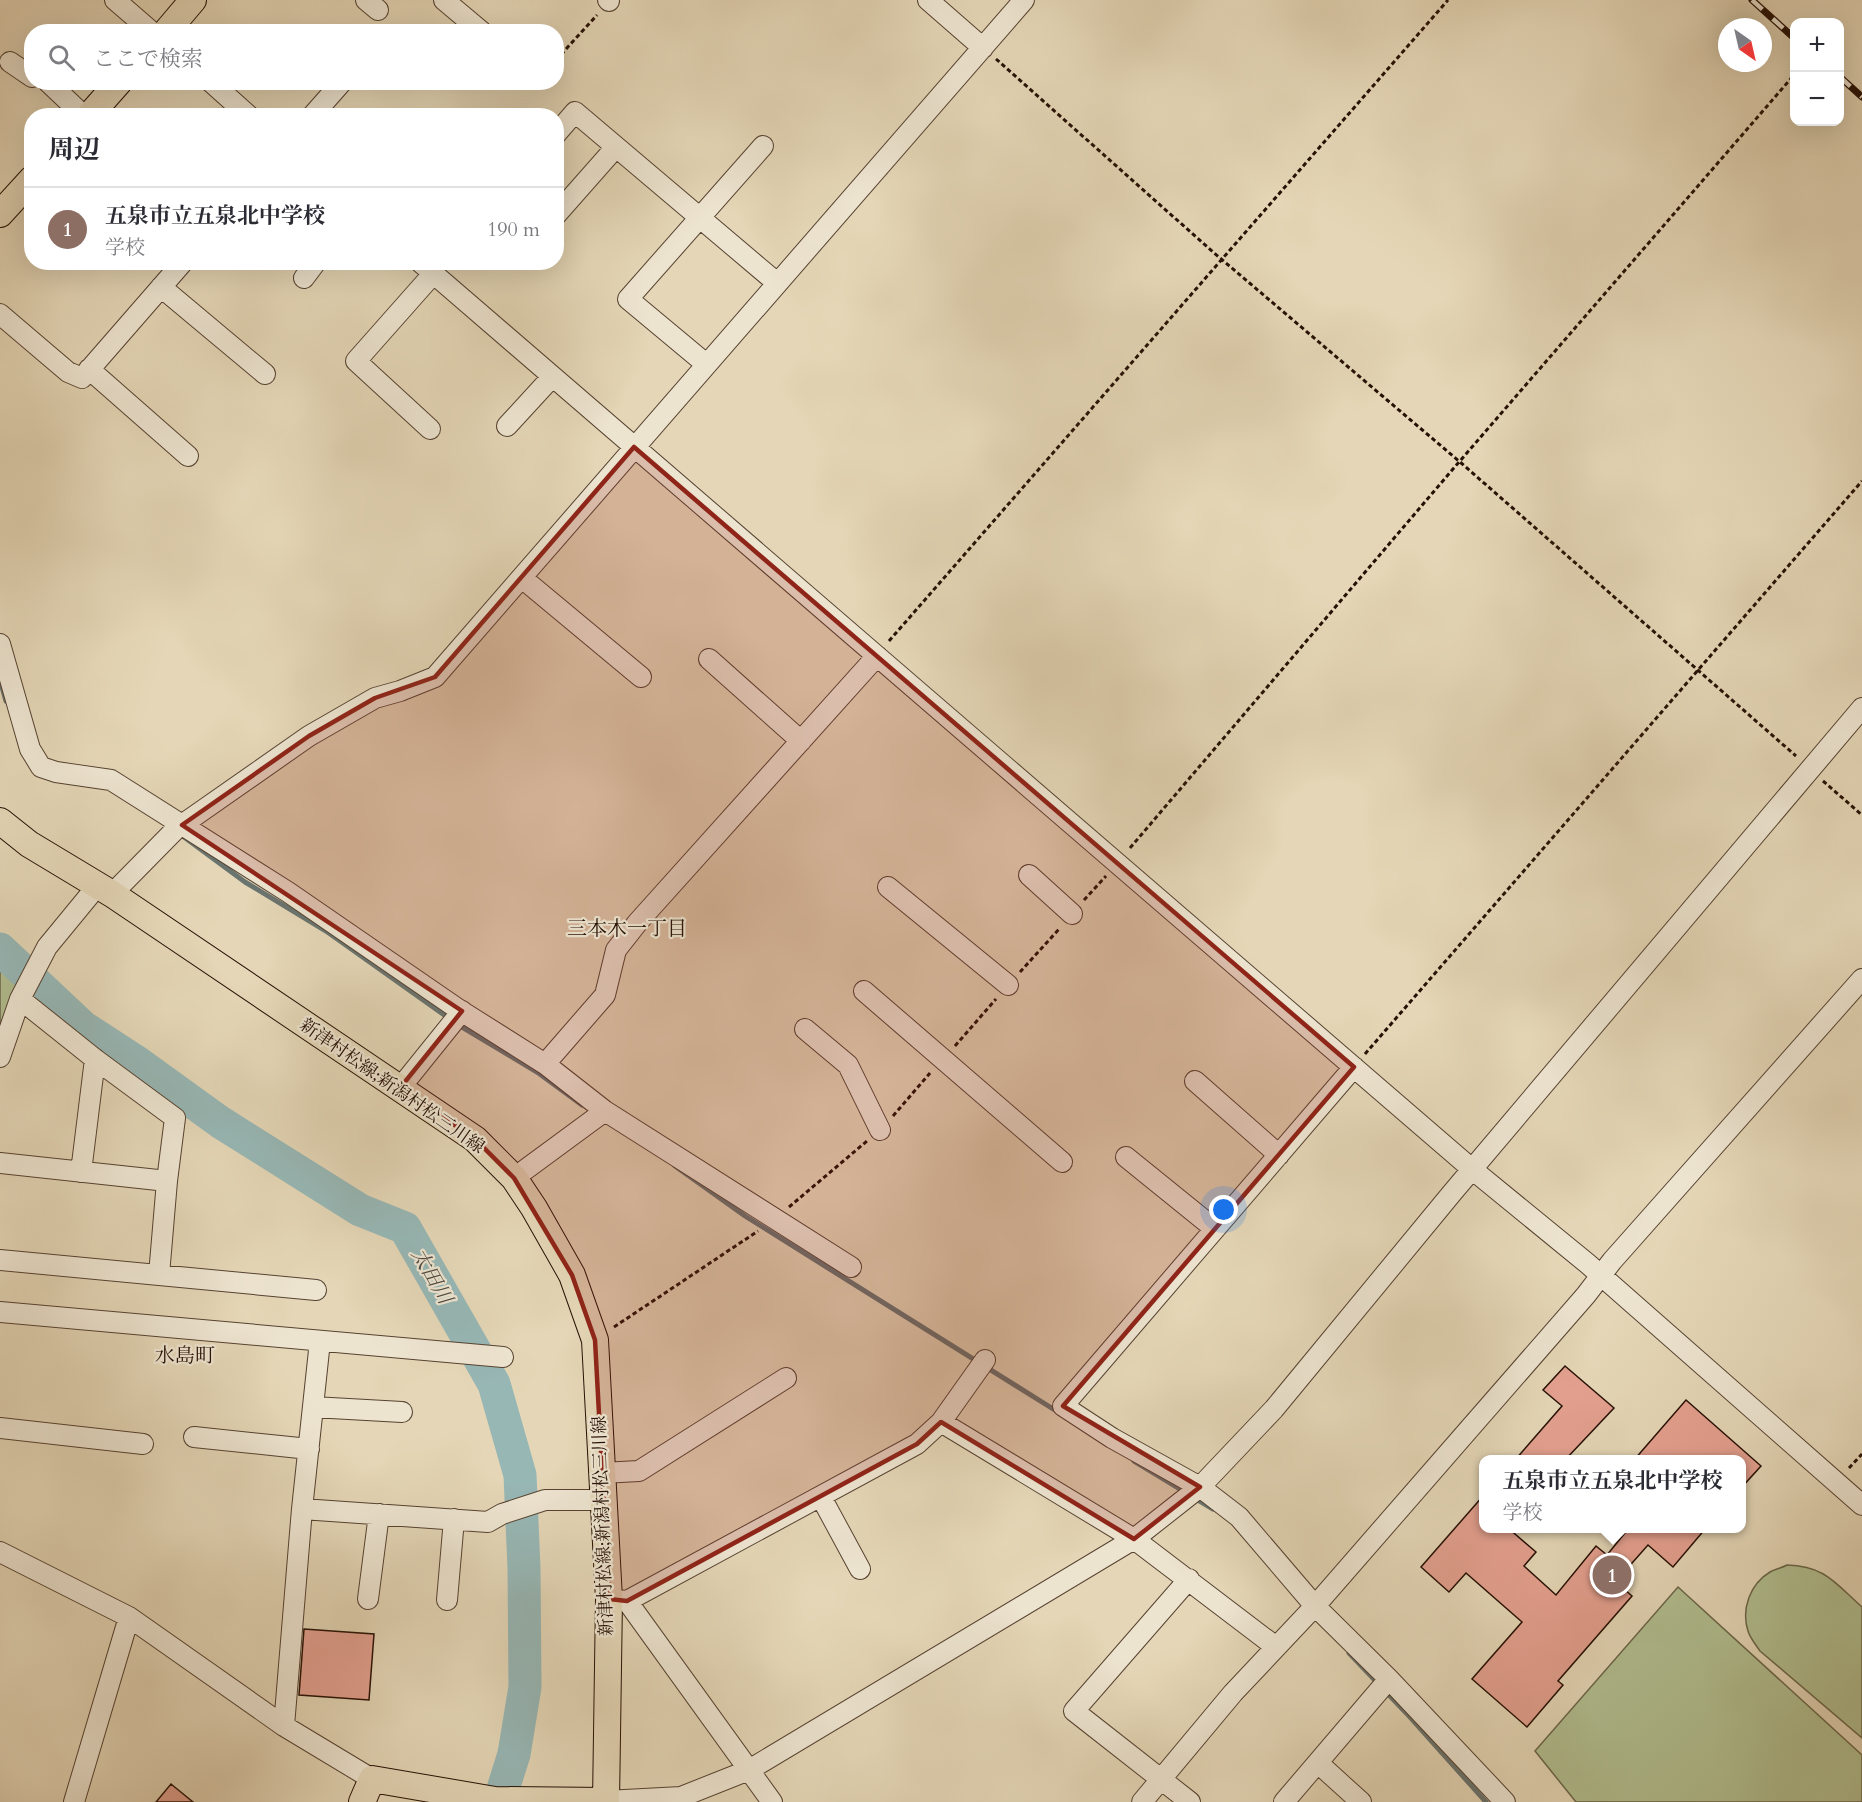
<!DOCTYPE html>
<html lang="ja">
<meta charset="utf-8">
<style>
:root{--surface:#fff;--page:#f2f2f3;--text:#2b2b33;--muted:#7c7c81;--line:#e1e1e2;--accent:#7c3aed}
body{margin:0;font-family:Cardo,"Noto Serif JP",serif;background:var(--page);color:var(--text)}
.controls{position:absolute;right:18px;top:18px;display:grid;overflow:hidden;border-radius:12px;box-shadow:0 6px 24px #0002}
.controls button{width:54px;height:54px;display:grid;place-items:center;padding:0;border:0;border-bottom:2px solid var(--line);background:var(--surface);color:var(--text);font:30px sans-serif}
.compass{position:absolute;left:1718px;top:18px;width:54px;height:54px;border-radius:50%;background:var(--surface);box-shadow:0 6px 24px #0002;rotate:146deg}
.you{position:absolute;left:1224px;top:1210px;width:21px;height:21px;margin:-15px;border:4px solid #fff;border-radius:50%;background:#1a73e8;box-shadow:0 0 0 9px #1a73e833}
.badge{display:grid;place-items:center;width:39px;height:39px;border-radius:50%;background:var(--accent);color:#fff;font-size:20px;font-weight:700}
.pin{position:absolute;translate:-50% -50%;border:3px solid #fff;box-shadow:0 2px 6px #0006}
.popup{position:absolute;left:1479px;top:1455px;width:267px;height:78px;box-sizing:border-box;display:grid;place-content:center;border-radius:12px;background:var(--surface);filter:drop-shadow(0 2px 4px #0005);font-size:20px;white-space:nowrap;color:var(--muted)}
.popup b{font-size:22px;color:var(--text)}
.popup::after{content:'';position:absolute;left:50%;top:100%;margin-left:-12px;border:12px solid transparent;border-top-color:var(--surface)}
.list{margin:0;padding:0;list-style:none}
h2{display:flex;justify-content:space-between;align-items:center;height:78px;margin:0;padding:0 24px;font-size:26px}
h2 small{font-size:20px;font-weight:400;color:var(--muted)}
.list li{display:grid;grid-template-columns:39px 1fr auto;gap:18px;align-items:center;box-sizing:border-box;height:84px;padding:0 24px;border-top:2px solid var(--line)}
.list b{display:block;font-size:22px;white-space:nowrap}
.list p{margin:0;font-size:20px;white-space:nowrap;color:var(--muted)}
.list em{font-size:20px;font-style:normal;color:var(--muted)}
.icon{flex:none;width:33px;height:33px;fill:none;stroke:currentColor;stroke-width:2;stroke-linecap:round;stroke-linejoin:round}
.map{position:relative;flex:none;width:1862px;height:1802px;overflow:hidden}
.search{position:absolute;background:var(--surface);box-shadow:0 6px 24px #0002;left:24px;top:24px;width:540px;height:66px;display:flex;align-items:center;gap:15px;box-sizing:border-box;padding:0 21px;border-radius:24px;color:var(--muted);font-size:22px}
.panel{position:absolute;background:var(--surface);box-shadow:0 6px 24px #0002;left:24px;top:108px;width:540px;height:162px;border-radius:24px}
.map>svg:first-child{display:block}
</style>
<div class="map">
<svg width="1862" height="1802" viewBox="0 0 1862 1802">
<rect width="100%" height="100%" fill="#e4d6b6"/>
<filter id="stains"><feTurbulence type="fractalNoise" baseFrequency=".00333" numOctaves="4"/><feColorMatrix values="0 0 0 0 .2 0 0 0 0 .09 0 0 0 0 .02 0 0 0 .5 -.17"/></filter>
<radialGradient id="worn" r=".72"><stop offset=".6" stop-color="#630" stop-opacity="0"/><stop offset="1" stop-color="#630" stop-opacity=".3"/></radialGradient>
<path fill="#b1be90" stroke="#6c674a" stroke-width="1.5" d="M0,950L29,983L0,1053Z
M1787,1565C1825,1566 1835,1583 1862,1607V1738L1760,1651C1756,1645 1750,1638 1748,1631C1741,1609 1750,1584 1770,1572C1775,1569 1782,1568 1787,1565Z
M1678,1587L1862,1755V1802H1576L1535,1751Z"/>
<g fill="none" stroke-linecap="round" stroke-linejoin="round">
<path stroke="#6a746f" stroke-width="5" d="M0,680L6,701
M184,837L245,882L326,931L457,1024L537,1072L582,1105
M675,1166L745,1216L1058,1412
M1134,1461L1185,1492
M1193,1497L1213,1509
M1349,1653L1410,1717L1486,1802"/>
<path stroke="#97b7b5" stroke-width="33" d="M0,949L83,1027L137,1062L220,1122L360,1210L405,1228L494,1384L520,1475L524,1568L525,1687L514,1754L499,1802"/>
</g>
<path fill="#e3a08f" stroke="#261005" stroke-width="1.5" d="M1565,1366L1614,1408L1565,1460H1515L1562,1406L1543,1390Z
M1686,1400L1761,1466L1741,1488V1460H1634Z
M1483,1496V1528H1508L1536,1552L1524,1566L1556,1595L1596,1546L1607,1555L1629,1528H1706L1673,1567L1648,1545L1625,1571L1627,1573L1620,1583L1616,1582L1632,1596L1558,1681L1563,1685L1527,1727L1472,1679L1522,1622L1466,1573L1449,1592L1421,1567Z
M304,1629L374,1634L369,1700L299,1695Z
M171,1784L193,1802H156Z"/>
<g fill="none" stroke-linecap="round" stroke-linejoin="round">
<g stroke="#564231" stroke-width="22">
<path id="minor" d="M115,0L152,32
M366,0L378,10
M444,0L482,32
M608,0L609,1
M928,0L983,48
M10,62L32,77
M48,82L84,116
M211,82L249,116
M312,116L342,82
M556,134L575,112L777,283
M556,215L616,147
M420,262L1473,1170L1588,1264L1862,1505
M304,278L316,262
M161,287L265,374
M0,314L68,372L82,378L183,262
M706,364L628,299L763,146
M89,369L188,456
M507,426L552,377
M430,429L356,361L433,274
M522,578L641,677
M0,644L30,749L41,767L56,772L111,780L288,892L458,1009L545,1064L605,1111L851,1267
M709,659L801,741
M1029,875L1072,914
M888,887L1008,985
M112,894L176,829L309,736L375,698L400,691L435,677L1024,0
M864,991L1062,1162
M20,999L95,1059L175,1118L167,1181L159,1275
M805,1029L848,1065L880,1130
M0,1057L20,999L47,947L98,885
M545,1064L605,995L616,950L638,922L877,656
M1354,1067L1063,1406L1112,1438L1200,1487L1239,1517L1315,1606L1389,1679L1505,1802
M1195,1081L1279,1155
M400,1088L462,1011
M1126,1157L1215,1229
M0,1163L167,1181
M81,1172L95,1059
M514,1178L605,1111
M0,1260L316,1290
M0,1312L503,1357
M313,1407L402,1412
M941,1422L1134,1539L1276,1647
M0,1428L143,1444
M194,1437L309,1449
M602,1473L639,1471L786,1378
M821,1497L860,1569
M302,1509L488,1522L502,1514L545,1500H604
M0,1552L129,1617L284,1726L372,1779
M1189,1579L1074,1711L1190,1802
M368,1599L379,1514
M447,1600L454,1519
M615,1600L627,1601L772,1802
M627,1601L917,1444L941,1422L985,1360
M284,1726L302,1509L320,1341
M1318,1763L1361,1802
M606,1801L681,1797L749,1770L1134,1539L1200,1487L1274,1409L1452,1193L1862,708
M74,1802L129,1617
M1142,1802L1233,1693L1315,1606L1586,1295L1612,1261L1862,979
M1284,1802L1389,1679"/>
</g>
<g stroke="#261005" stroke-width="28">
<path id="major" d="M166,32L193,0
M89,116L119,82
M0,214L32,179
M0,821L29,844L112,894L475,1139L514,1178L534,1208L572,1275L595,1340L609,1599L606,1802
M362,1802L372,1779L495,1800L606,1801"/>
</g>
<path stroke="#261005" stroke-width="3" stroke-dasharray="4.5 3" stroke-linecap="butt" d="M996,59L1213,252L1460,462L1796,756
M556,60L597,15
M889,641L1448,0
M1823,781L1862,815
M1130,848L1453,469L1794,75
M1084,900L1106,876
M1020,972L1060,928
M955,1046L996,999
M1365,1054L1862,481
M893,1116L930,1073
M789,1207L867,1141
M614,1327L758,1231
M1849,1468L1862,1454"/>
<use href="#minor" stroke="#ede4d0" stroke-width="20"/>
<use href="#major" stroke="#e4d6b6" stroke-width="26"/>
<g stroke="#261005" stroke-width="7">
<path id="rail" d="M1752,0L1794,38
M1840,77L1862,97"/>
</g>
<use href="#rail" stroke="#ede4d0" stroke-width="4.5" stroke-dasharray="14" stroke-linecap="butt"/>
</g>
<path fill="#8f2418" fill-opacity="0.2" stroke="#8f2418" stroke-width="4.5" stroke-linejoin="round" d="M634,447L1354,1067L1063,1406L1200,1487L1134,1539L941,1422L917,1444L627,1601L609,1599L595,1340L572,1275L514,1178L475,1139L400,1088L462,1011L182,825L309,736L375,698L435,677Z"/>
<g text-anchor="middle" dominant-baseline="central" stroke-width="4.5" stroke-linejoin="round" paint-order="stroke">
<g font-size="18" fill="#261005" stroke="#ede4d0">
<text transform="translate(392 1086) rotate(35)">新津村松線;新潟村松三川線</text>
<text transform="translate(603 1526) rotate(-92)">新津村松線;新潟村松三川線</text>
</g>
<g font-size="20" fill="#261005" stroke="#ede4d0">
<text x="627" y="928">三本木一丁目</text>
<text x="185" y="1355">水島町</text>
</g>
<g font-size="20" font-style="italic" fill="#4e4a43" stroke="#ede4d0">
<text transform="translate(432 1276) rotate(60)">太田川</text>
</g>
</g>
<rect width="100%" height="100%" filter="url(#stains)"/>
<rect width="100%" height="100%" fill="url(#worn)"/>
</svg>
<div class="controls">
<button>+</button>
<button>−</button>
</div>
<svg class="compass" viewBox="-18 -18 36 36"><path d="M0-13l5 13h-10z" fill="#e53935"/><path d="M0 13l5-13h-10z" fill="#7c7c81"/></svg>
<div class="you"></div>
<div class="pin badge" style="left:1612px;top:1575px;background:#8d6e63">1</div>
<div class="popup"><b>五泉市立五泉北中学校</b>学校</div>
<div class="search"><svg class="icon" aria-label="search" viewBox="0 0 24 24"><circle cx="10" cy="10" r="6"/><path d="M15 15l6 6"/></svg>ここで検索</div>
<section class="panel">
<h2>周辺<small></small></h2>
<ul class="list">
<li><span class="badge" style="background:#8d6e63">1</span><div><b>五泉市立五泉北中学校</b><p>学校</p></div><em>190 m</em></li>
</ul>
</section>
</div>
